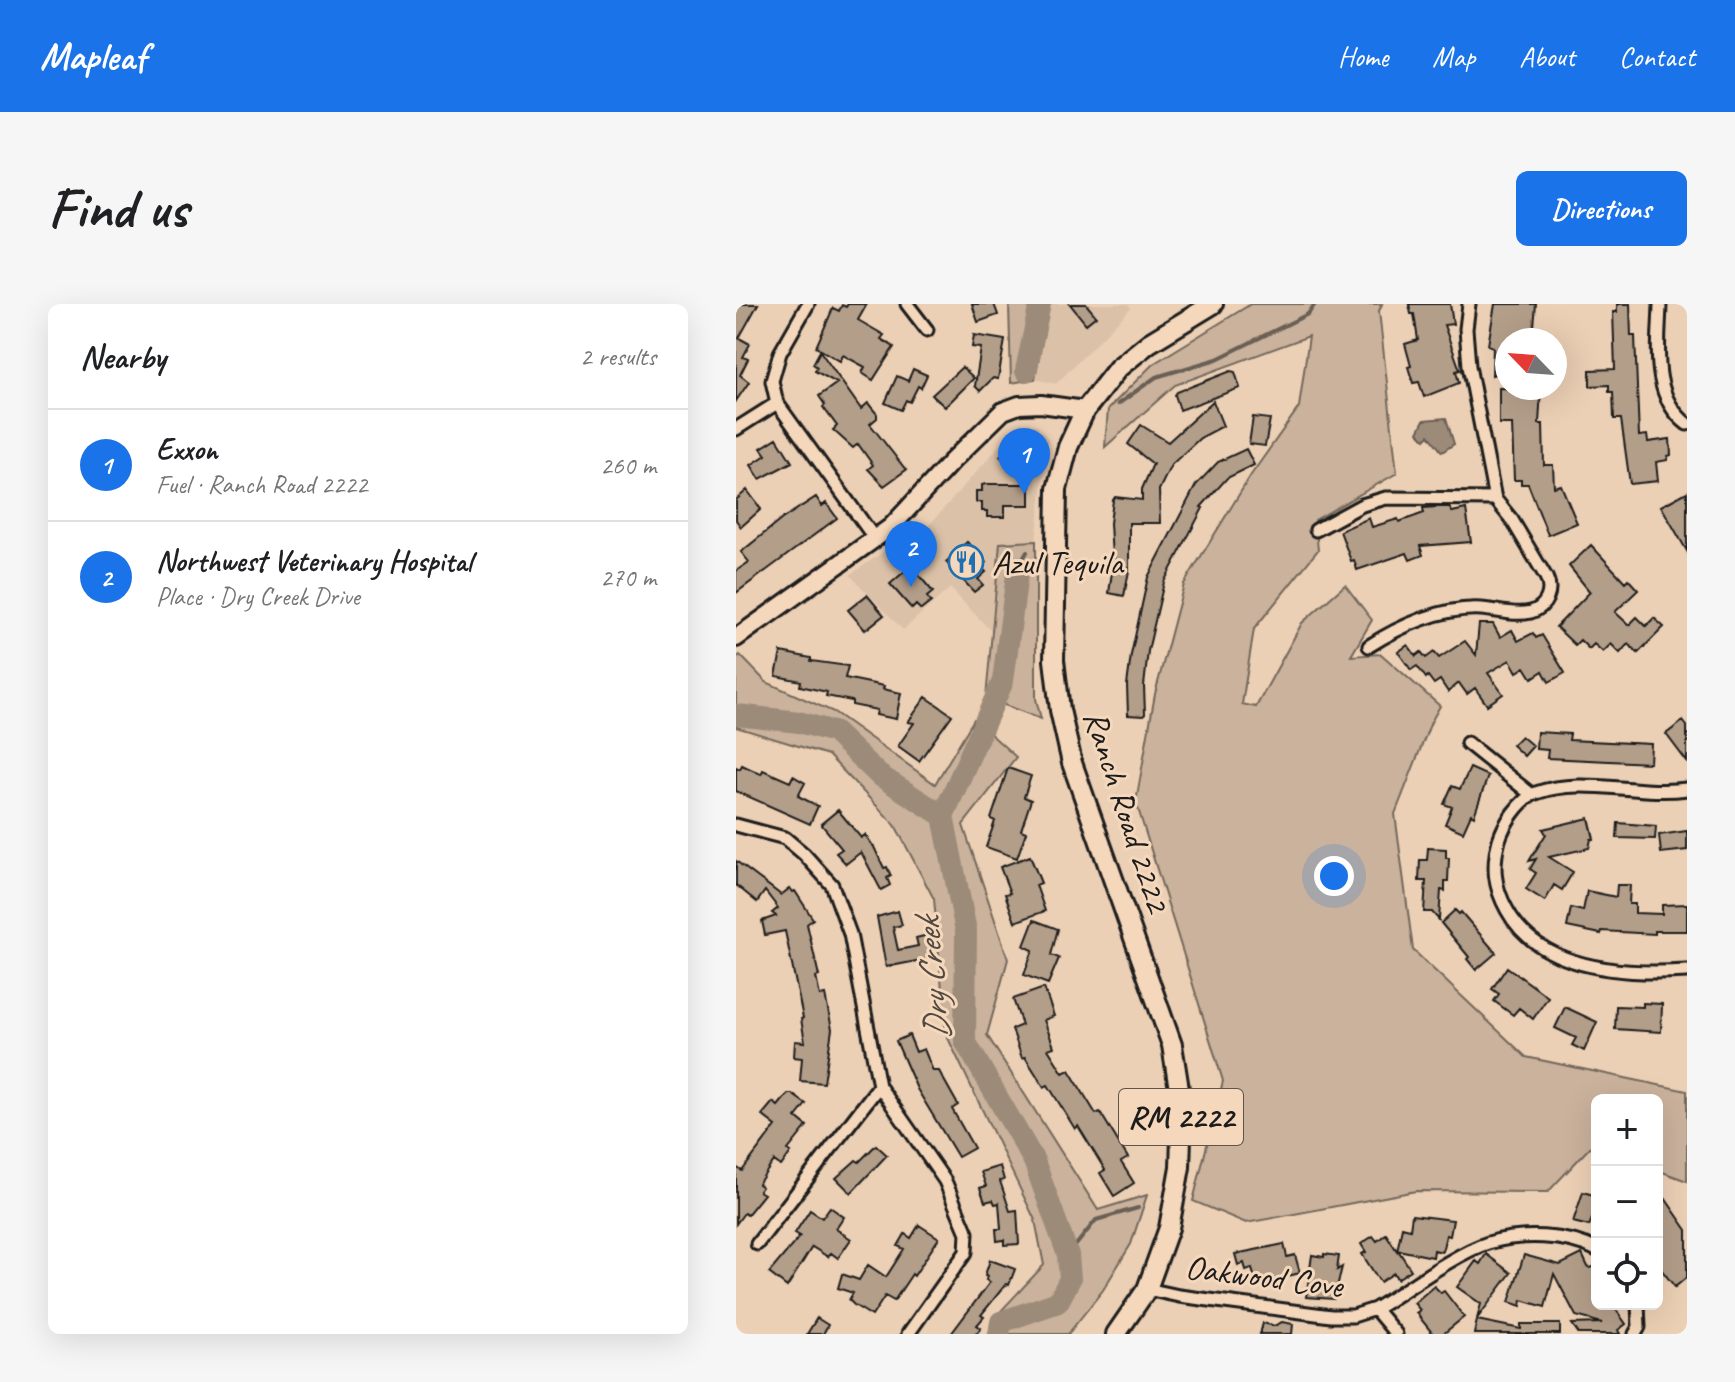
<!DOCTYPE html>
<meta charset="utf-8">
<style>
:root{--surface:#fff;--page:#f6f6f6;--text:#202124;--muted:#757577;--line:#e0e0e0;--accent:#1a73e8}
body{margin:0;font-family:Caveat,sans-serif;background:var(--page);color:var(--text)}
.controls{position:absolute;right:24px;bottom:24px;display:grid;overflow:hidden;border-radius:12px;box-shadow:0 8px 32px #0002}
.controls button{width:72px;height:72px;display:grid;place-items:center;padding:0;border:0;border-bottom:2px solid var(--line);background:var(--surface);color:var(--text);font:40px sans-serif}
.compass{position:absolute;left:759px;top:24px;width:72px;height:72px;border-radius:50%;background:var(--surface);box-shadow:0 8px 32px #0002;rotate:295deg}
.you{position:absolute;left:598px;top:572px;width:28px;height:28px;margin:-20px;border:6px solid #fff;border-radius:50%;background:#1a73e8;box-shadow:0 0 0 12px #1a73e833}
.badge{display:grid;place-items:center;width:52px;height:52px;border-radius:50%;background:var(--accent);color:#fff;font-size:26px;font-weight:700}
.pin{position:absolute;translate:-50% -66px;filter:drop-shadow(0 2px 4px #0008)}
.pin::after{content:'';position:absolute;top:42px;width:28px;height:24px;background:inherit;clip-path:polygon(0 0,100% 0,50% 100%)}
.list{margin:0;padding:0;list-style:none}
h2{display:flex;justify-content:space-between;align-items:center;height:104px;margin:0;padding:0 32px;font-size:34px}
h2 small{font-size:26px;font-weight:400;color:var(--muted)}
.list li{display:grid;grid-template-columns:52px 1fr auto;gap:24px;align-items:center;box-sizing:border-box;height:112px;padding:0 32px;border-top:2px solid var(--line)}
.list b{display:block;font-size:30px;white-space:nowrap}
.list p{margin:0;font-size:26px;white-space:nowrap;color:var(--muted)}
.list em{font-size:26px;font-style:normal;color:var(--muted)}
.icon{flex:none;width:44px;height:44px;fill:none;stroke:currentColor;stroke-width:2;stroke-linecap:round;stroke-linejoin:round}
.map{position:relative;flex:none;width:951px;height:1030px;overflow:hidden;border-radius:12px}
header{display:flex;align-items:center;gap:48px;box-sizing:border-box;height:112px;padding:0 40px;background:var(--accent);color:#fff}
header strong{font-size:38px}
nav{display:flex;gap:44px;margin-inline-start:auto;font-size:28px}
.intro{display:flex;align-items:center;justify-content:space-between;box-sizing:border-box;height:192px;padding:0 48px}
h1{margin:0;font-size:56px}
.button{padding:20px 36px;border-radius:12px;background:var(--accent);color:#fff;font-size:28px;font-weight:700}
main{display:flex;gap:48px;padding:0 48px}
aside{flex:1;background:var(--surface);border-radius:12px;box-shadow:0 8px 32px #0002}
.map>svg:first-child{display:block}
</style>
<header>
<strong>Mapleaf</strong>
<nav><a>Home</a><a>Map</a><a>About</a><a>Contact</a></nav>
</header>
<div class="intro"><h1>Find us</h1><a class="button">Directions</a></div>
<main>
<aside>
<h2>Nearby<small>2 results</small></h2>
<ul class="list">
<li><span class="badge">1</span><div><b>Exxon</b><p>Fuel · Ranch Road 2222</p></div><em>260 m</em></li>
<li><span class="badge">2</span><div><b>Northwest Veterinary Hospital</b><p>Place · Dry Creek Drive</p></div><em>270 m</em></li>
</ul>
</aside>
<div class="map">
<svg width="951" height="1030" viewBox="0 0 951 1030">
<rect width="100%" height="100%" fill="#ecd0b5"/>
<filter id="ink" filterUnits="userSpaceOnUse"><feTurbulence type="fractalNoise" baseFrequency=".0125" numOctaves="2"/><feDisplacementMap in="SourceGraphic" scale="16" xChannelSelector="R" yChannelSelector="G"/><feConvolveMatrix kernelMatrix="1 2 1 2 8 2 1 2 1" color-interpolation-filters="sRGB"/></filter>
<g filter="url(#ink)">
<path fill="#dbc1a8" d="M313,0H392L395,4L320,80L299,75Z
M283,120L300,121L312,135L300,237L264,239L256,328L214,284L167,326L114,271L166,235L172,241L195,219Z"/>
<path fill="#cab29c" stroke="#73675c" stroke-width="2" d="M273,0H313L299,75L275,79Z
M515,0H646L643,7L661,169L579,216L582,246L518,325L506,400L520,403L566,319L609,281L636,316L615,352L645,350L704,402L695,418L659,510L677,646L790,753L951,787V877L921,866V796H861V843L856,841L812,888L680,887L510,919L457,897L487,777L400,498L419,390L448,280L515,171L563,103L573,32L439,81L369,143L372,105L417,60Z
M300,237V395L305,415L250,394L264,239Z
M4,351L30,378L98,408L199,480L238,415L280,453L227,521L272,655L251,731L362,906L411,891L395,940L367,986L332,1030H253L263,1009L308,961L299,916L210,730L198,595L159,521L92,451L0,423V354Z"/>
<path fill="#9d8b7a" stroke="#695f54" stroke-width="2" d="M710,114L718,140L706,148L693,131L689,135L682,128L688,116Z"/>
<g fill="none" stroke-linecap="round" stroke-linejoin="round">
<path stroke="#695f54" stroke-width="4" d="M382,100L420,73L481,55L572,10L579,0
M282,263L291,248
M332,951L360,916L402,904"/>
<path stroke="#9d8b7a" stroke-width="22" d="M290,67L304,0
M0,411L63,418L98,428L143,471L207,512
M263,1030L265,1018L322,998L334,975L332,951L298,857L229,737L230,627L207,512L267,377L282,263"/>
</g>
<path fill="#b39e89" stroke="#1c1c1c" stroke-width="2" d="M3,0H22L3,34L14,40L7,53L12,55L4,71L13,78L0,97V6Z
M112,0H131L122,16L148,31L145,35L158,43L137,76L126,69L129,63L107,51L104,57L80,43L97,4L103,7L106,1L110,3Z
M236,0H258L262,11L242,18Z
M334,0H350L360,12L350,20Z
M673,0H714L717,20L708,21L724,66L720,67L723,79L688,93L683,78L677,79L672,63L675,62L669,40L682,36L678,10H675Z
M759,0H800L797,34L771,36V66L756,71L757,43L752,41Z
M881,0H894L895,32H899L903,132L911,131L912,138L934,135L935,151L932,152V156L920,158L922,177L894,180L885,115H878L877,88H873V81L854,82V66L879,65L877,8H881Z
M238,31L269,36L262,75L257,74L244,87L239,82L245,44L236,43Z
M84,47L125,105L132,99L141,110V114L134,120L170,166L148,182L132,165L137,161L122,140L117,144L97,126L101,122L87,103L89,101L83,92L101,79L79,67L81,63L77,60Z
M226,63L238,74L209,103L196,91Z
M177,65L191,71L185,84L182,82L174,98L170,96L165,106L149,99L161,72L172,77Z
M495,67L499,68L504,84L444,106L439,91L441,88Z
M763,84L805,85L803,120H807L808,161H817L818,183L825,181L841,219L812,231L792,180H785V176H778L776,120H763Z
M477,97L487,122L464,134L435,161L423,186L424,219H393V267L388,292L373,289L378,254H376L374,219L377,196L379,193L406,196V185L417,160L392,140L405,121L432,138Z
M517,113L534,115L529,142L513,140Z
M41,134L56,158L24,175L15,161L30,151L25,144Z
M272,144L281,152L273,161L264,152Z
M510,145L518,161L491,174L465,203L467,204L428,278L412,347L408,382L409,410L407,412L392,411L391,381L395,351L412,273L460,181L482,158Z
M250,180H294V201H269V213H251V207H246V198H240V187H246V181Z
M11,186L25,205L5,223L0,216V196Z
M951,188V247L925,202Z
M80,193L86,202L90,199L101,214L0,289V267L13,258L5,248L46,215Z
M702,203H713L716,208L730,205L735,238L684,242L687,251L674,256L671,249L621,266L618,256L615,257L604,227L633,214L636,223L662,215L663,218L688,209L687,204Z
M231,238L250,258L245,263L250,268L242,275L247,281L238,288L210,258Z
M855,241L889,278L892,275L902,286L879,308L893,321L901,313L910,322L918,314L928,323L902,349L892,340L884,349L875,340L867,348L858,340L853,345L844,336L839,341L820,323L854,288L833,262Z
M175,262L197,288L191,293L195,298L185,306L180,301L176,305L154,280Z
M131,291L148,311L129,326L112,306Z
M743,320H757L764,333L776,326L782,337L797,329L800,334L806,331L829,369L813,378L807,367L796,374L789,363L781,368L774,356L752,369L767,390L751,401L739,384L731,390L723,379L712,388L704,376L698,380L692,372L690,374L681,362L675,366L662,348L672,341L680,352L685,348L690,354L698,348L703,354L729,337L740,351Z
M45,348L75,354V357L112,362L109,374L148,382L147,385L165,389L160,415L140,411L141,406L116,401V397L90,392L91,388L64,382L65,377L40,372Z
M190,393L216,411L183,457L162,442L178,419L172,418Z
M947,417L951,422V458L930,430Z
M801,428L834,430L833,436L915,440L914,459L811,454L812,446L800,445Z
M785,432L797,442L788,452L776,441Z
M6,461L25,470L27,466L54,478L57,472L69,479L62,492L82,502L74,520L0,487V463L4,465Z
M272,464L295,472L288,493L295,496L285,526L290,528L281,554L250,543L259,517L255,515Z
M734,464L752,472L738,512L735,510L727,528L709,520L716,503L708,500L716,482L724,485Z
M102,506L125,534L129,531L138,543L148,564L151,563L155,572L151,574L154,581L145,586L125,548L110,560L100,549L106,545L85,520Z
M853,514L858,535H855L853,544L813,553L837,568L826,586L818,581L809,597L790,585L800,569L794,565L800,555L793,557L810,530L807,525Z
M882,519L920,522L919,535L881,534Z
M951,527V546L925,549L923,531Z
M692,544L710,545V554H713L712,577H709V587L705,586L703,616L696,608H688L690,577H683L684,556H691Z
M294,552L305,579L300,581L309,607L279,618L269,590L274,589L264,563Z
M0,557L45,591L54,584L57,588L59,587L77,615L71,620L83,672L80,673L84,692L89,691L96,725L88,779L64,777L66,754L58,753L59,737L69,738L65,715L67,714L49,627L29,631L26,617L40,612L36,609L42,604L29,587L21,598L0,581Z
M881,581H894L893,600H899V609L926,610V601L951,600V627H919V630L866,627L865,630L831,623L835,604L847,607L851,587L880,593Z
M719,606L723,610L725,608L760,649L740,666L731,655L733,653L705,619Z
M162,607L166,621L157,623L162,646L182,642L180,634L192,631L196,654L150,663L141,613Z
M298,616L322,625L315,651L323,654L312,680L288,671L297,646L288,642Z
M771,663L812,693L797,715L783,704L777,711L758,697L763,690L756,685Z
M308,684L318,712L308,716L318,743L312,745L327,769L333,766L360,810L364,808L392,854L385,858L398,879L378,892L364,869L369,866L342,822L339,825L312,781L308,783L289,753L286,754L276,725L286,721L277,695Z
M907,699L926,700L925,728L879,725L880,702L907,703Z
M829,703L861,718L848,747L836,741L840,734L819,724Z
M173,731L180,748L188,745L197,767H203L222,801L216,805L238,844L222,853L181,785L160,737Z
M52,790H56L70,800L60,813L71,822L52,846L55,848L45,862L38,857L22,880L26,883L23,887L28,890L11,911L8,909L0,920V863L6,867L40,822L26,811L37,798L42,802Z
M140,841L151,851L115,889L100,874L120,856L123,858Z
M264,862L268,876L264,877L274,907L281,906L283,940L268,941V936L261,937L260,925H265L263,899L259,900L257,896L249,898L244,884L250,882L245,868Z
M847,888L861,892V909L859,908L853,922L837,918Z
M929,894L951,926V973L939,983L921,960V899Z
M94,903L108,913L100,925L115,935L102,954L95,949L92,953L76,943L51,983L33,969L64,932L59,929L74,906L86,914Z
M676,911L717,916L714,932L710,931L706,948L698,946L697,953L662,946L675,966L661,975L658,969L644,978L626,950L630,948L625,940L637,932L641,937L650,930L661,947L666,923L674,925Z
M183,921L203,934L178,972L176,970L158,997L149,992L136,1012L118,1001L113,996L117,989L102,984L106,970L123,976L132,961L150,973L168,945L162,942L169,930L175,934Z
M548,940L551,953L559,951L564,969L520,980L516,964L510,966L508,959L502,961L499,950Z
M588,950L603,952L601,966L606,963L598,995L570,993L576,951L588,953Z
M750,950L775,969L741,1015L745,1000L721,983L740,957L744,960Z
M846,950L852,963L855,964L861,961V1000H876L890,1020L882,1026L884,1030H843L836,1020L866,1019L840,1012L818,970L809,1003L786,996L785,1002L773,998L788,951L824,961Z
M254,956L279,965L273,981L270,980L245,1011L248,1013L241,1021L245,1024L240,1030H215L254,978L250,976L251,972L249,971Z
M698,982L705,989L708,987L728,1013L707,1030H697L680,1009L684,1006L678,999Z
M81,1014L92,1021L87,1030H71Z
M741,1016L785,1025V1020H824V1030H738Z
M546,1018L557,1020L556,1030H524L527,1019L538,1022Z"/>
<g fill="none" stroke-linecap="round" stroke-linejoin="round">
<g stroke="#1c1c1c" stroke-width="17">
<path id="street" d="M72,0L44,49L36,77L41,99L139,235
M171,0L191,26
M924,0C923,42 914,91 951,120
M0,125L41,99
M580,226L626,201L650,194L759,195
M633,342C664,322 706,303 745,305C761,306 779,312 795,308C811,303 817,287 810,273L776,216L759,195L733,62L730,25L733,0
M731,439L796,491
M951,485C902,492 847,472 800,489C783,496 768,520 763,536C756,562 758,583 771,606C804,667 889,671 951,667
M0,521L49,534L68,550L96,581L114,630L143,782L209,877L231,929L230,948L172,1030
M21,940L143,782
M411,985L443,992L595,1012H617L639,1005
M660,1030L639,1005C669,987 720,949 752,939C785,929 830,930 861,946
M899,1030L903,1023L902,1000"/>
</g>
<g stroke="#1c1c1c" stroke-width="22">
<path id="secondary" d="M0,334L155,223L216,157L267,107L283,101L305,100L349,106"/>
</g>
<g stroke="#1c1c1c" stroke-width="24">
<path id="primary" d="M380,1030L411,985L433,924L444,863L446,804L436,741L336,459L324,406L318,356L321,185L332,143L349,106L382,64L413,39L477,0"/>
</g>
<use href="#street" stroke="#f5d8bb" stroke-width="11"/>
<use href="#secondary" stroke="#f5d8bb" stroke-width="16"/>
<use href="#primary" stroke="#f5d8bb" stroke-width="18"/>
</g>
</g>
<defs>
<g id="restaurant-ring" transform="scale(1.8)"><circle r="9.5" fill="#f5d8bb" stroke="#1f6fb2" stroke-width="1.5"/><path d="M-5-6h1v4h1v-4h1v4h1v-4h1v5L-1.5 .5V6h-2V.5L-5-1ZM5-6V6H3V1.5H1.5Q1.5-4 5-6Z" fill="#1f6fb2"/></g>
</defs>
<g fill-rule="evenodd">
<use href="#restaurant-ring" x="230" y="258"/>
</g>
<g text-anchor="middle" dominant-baseline="central" stroke-width="6" stroke-linejoin="round" paint-order="stroke">
<rect fill="#f5d8bb" stroke="#5d544c" stroke-width="2" x="383" y="785" width="124" height="56" rx="6"/>
<g font-size="32" font-weight="bold" fill="#1c1c1c">
<text x="445" y="813">RM 2222</text>
</g>
<g font-size="34" fill="#1c1c1c" stroke="#f5d8bb" text-anchor="start">
<text x="256" y="258">Azul Tequila</text>
</g>
<g font-size="34" fill="#1c1c1c" stroke="#f5d8bb">
<text transform="translate(391 507) rotate(72)">Ranch Road 2222</text>
<text transform="translate(528 972) rotate(7)">Oakwood Cove</text>
</g>
<g font-size="36" font-style="italic" fill="#504842" stroke="#f5d8bb">
<text transform="translate(196 675) rotate(-95)">Dry Creek</text>
</g>
</g>
</svg>
<div class="controls">
<button>+</button>
<button>−</button>
<button><svg class="icon" aria-label="locate" viewBox="0 0 24 24"><circle cx="12" cy="12" r="6"/><path d="M12 2v4M12 18v4M2 12h4M18 12h4"/></svg></button>
</div>
<svg class="compass" viewBox="-18 -18 36 36"><path d="M0-13l5 13h-10z" fill="#e53935"/><path d="M0 13l5-13h-10z" fill="#757577"/></svg>
<div class="you"></div>
<div class="pin badge" style="left:288px;top:190px">1</div>
<div class="pin badge" style="left:175px;top:283px">2</div>
</div>
</main>
